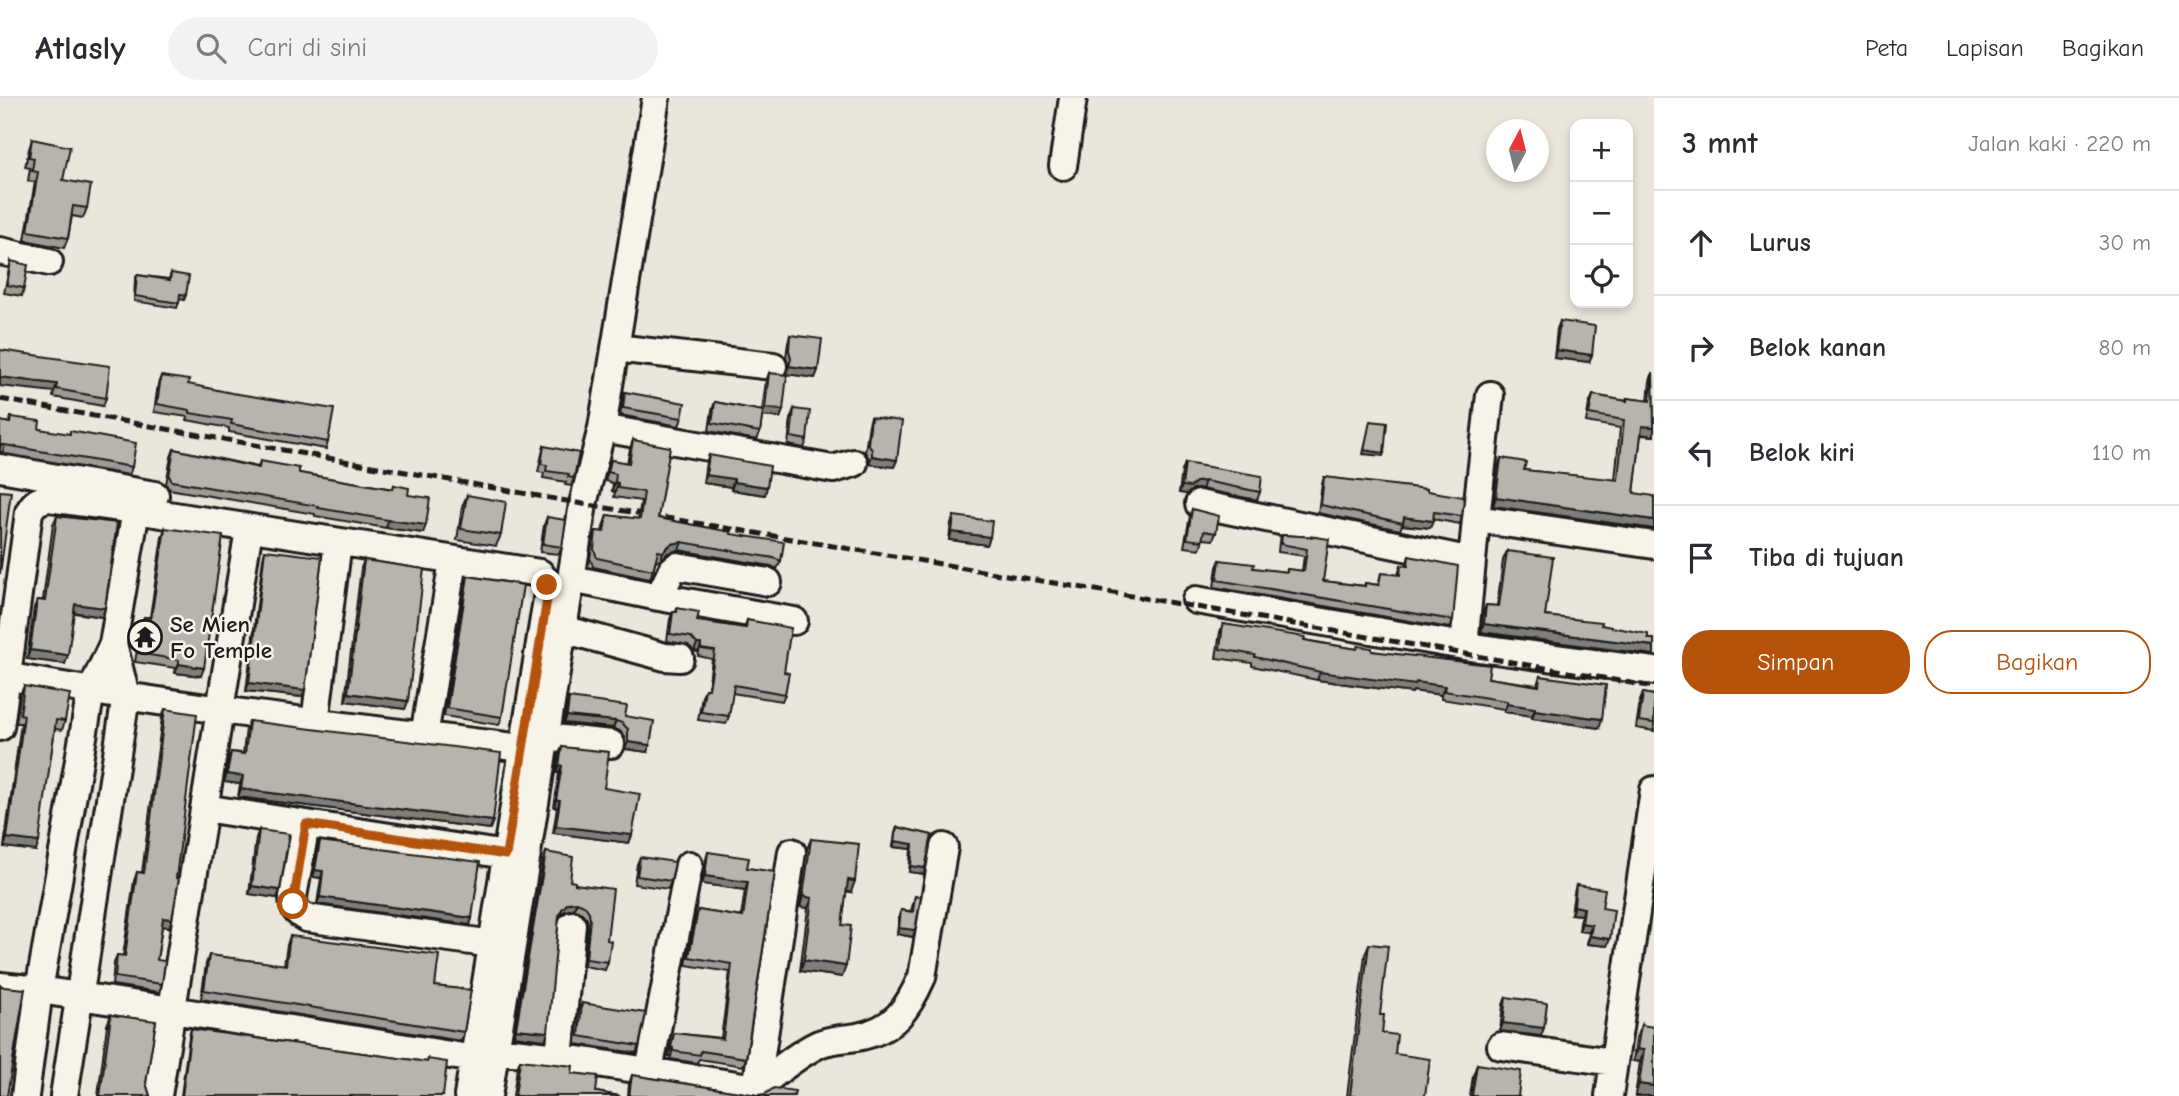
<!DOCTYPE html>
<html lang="id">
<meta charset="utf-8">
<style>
:root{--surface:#fff;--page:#f2f2f3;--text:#2b2b33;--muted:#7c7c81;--line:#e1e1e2;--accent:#b45309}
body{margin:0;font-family:"Comic Neue",sans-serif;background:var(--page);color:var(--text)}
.controls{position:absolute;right:21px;top:21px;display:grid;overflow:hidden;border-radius:14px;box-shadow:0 4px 10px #0003}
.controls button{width:63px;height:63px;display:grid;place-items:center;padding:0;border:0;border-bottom:2px solid var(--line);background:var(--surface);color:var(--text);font:35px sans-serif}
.compass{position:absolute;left:1486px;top:21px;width:63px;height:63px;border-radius:50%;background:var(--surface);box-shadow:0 4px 10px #0003;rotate:7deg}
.stop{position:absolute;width:21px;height:21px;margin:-16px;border:5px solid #b45309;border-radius:50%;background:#fff}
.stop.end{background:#b45309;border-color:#fff;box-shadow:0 2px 7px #0008}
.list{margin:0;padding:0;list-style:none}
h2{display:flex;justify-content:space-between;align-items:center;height:91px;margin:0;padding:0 28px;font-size:30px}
h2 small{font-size:23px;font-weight:400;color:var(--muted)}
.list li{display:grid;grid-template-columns:46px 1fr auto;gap:21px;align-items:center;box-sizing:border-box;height:105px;padding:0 28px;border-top:2px solid var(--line)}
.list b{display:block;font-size:26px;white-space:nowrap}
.list em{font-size:23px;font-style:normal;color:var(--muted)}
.actions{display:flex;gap:14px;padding:21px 28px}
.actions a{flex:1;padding:16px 0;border:2px solid var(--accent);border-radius:28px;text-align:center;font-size:24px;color:var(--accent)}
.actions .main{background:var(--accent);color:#fff}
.icon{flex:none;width:38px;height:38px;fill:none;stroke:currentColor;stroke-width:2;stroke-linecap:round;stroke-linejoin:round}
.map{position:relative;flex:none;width:1654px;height:998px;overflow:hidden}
header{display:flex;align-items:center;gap:42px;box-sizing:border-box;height:98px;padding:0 35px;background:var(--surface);border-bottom:2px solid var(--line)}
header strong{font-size:33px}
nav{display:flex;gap:38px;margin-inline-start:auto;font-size:24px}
.search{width:490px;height:63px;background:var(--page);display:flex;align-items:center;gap:18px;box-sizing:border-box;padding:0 24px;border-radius:38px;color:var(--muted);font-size:26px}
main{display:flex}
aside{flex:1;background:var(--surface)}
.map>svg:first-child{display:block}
</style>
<header>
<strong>Atlasly</strong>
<div class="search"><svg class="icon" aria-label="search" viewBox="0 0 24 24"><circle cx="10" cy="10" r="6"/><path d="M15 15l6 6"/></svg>Cari di sini</div>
<nav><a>Peta</a><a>Lapisan</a><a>Bagikan</a></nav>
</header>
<main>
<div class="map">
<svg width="1654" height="998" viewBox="0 0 1654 998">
<rect width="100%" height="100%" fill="#eae6dc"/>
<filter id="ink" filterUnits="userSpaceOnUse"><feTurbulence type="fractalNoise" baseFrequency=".0143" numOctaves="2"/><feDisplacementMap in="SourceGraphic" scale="14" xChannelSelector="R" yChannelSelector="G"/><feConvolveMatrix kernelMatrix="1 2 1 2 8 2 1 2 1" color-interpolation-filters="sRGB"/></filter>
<g filter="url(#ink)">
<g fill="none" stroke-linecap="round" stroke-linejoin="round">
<g stroke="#1c1c1c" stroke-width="32">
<path id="minor" d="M1063,68L1073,0
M0,153L49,164
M615,250L773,268
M602,330L833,371L854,365
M0,370L155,397
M1199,406L1472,463
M1476,421L1490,297
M572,481L659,499L794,523
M659,499L672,472L677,468L768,484
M1196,502L1464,548L1654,573
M563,531L665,559L680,560
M1464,548L1476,421L1654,447
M0,577C173,609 348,628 522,650
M315,624L338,444
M0,629L29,414C34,404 39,402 49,400L136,412L540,475L545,482L548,495L468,998
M424,638L453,463
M544,639L611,646
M204,710L506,757
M306,726L293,799C293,810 297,815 306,820L493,846
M0,888L39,892L172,912L475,961
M1501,948L1613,964
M495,952L559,959L756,990C776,975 796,957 819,946C831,941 844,941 857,939C894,932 908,911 922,879L944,749
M559,959L572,827
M649,973L689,767
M756,990L792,754
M25,998L39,892L91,593L113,546L136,412
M64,998L126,598L113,546
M158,998L249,431
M488,998L583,406L602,330L656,0
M1609,998L1654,692"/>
</g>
<use href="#minor" stroke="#f7f3e8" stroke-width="26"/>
<path stroke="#1c1c1c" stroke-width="5" stroke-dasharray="10 5" stroke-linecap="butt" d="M0,301L583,406L1203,510L1654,589"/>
</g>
<path fill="#9d9b94" stroke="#1c1c1c" stroke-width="2" d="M32,41L63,82L87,110L83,120L72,118L68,140L64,150L25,142L35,84L28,83L30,70L25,69L29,51Z
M11,163L24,190L22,198L4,195L9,171Z
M171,175L186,197L184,202L180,201L177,210L134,203L135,182L137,177L169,181Z
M1560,223L1589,264L1554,260L1557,231Z
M790,237L818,272L815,280L786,276L789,269L786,259L788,245Z
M0,252L106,300L103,308L53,299L54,294Z
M1653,274L1654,338L1641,337L1634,395L1493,408L1498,369L1501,360L1524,372L1615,382L1620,330L1586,324L1589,306L1593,297L1626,303L1627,300L1648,303L1650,283Z
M769,275L783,312L780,320L762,318L760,334L757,342L709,333L712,312L715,304L762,313L766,283Z
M161,278L188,286L328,344L326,351L229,334V330L187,322L188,319L154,314L158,286Z
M625,294L682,320L679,328L620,317L623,302Z
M794,311L807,342L804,350L788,347L791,319Z
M11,319L132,369L129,377L0,355V323L9,325Z
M871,319L897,362L894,369L869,366V360L865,354L869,326Z
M633,342L658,420L731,436L781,463L777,471L771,468L679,452L668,455L660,463L656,462L650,481L593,469L590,460L593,442L596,433L602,434L604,426L607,417L638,421L641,403L614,399L615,394L612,393L613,385L605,383L611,362L627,365L630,351Z
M544,348L574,380L571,388L565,387L566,384L543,380L544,375L538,374L542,356Z
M174,351L258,369L260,363L299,375L393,391L394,387L408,397L423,435L386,430L315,418V416L169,391L166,386L171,359Z
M709,357L765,397L731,392V389L703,385L706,364Z
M1185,365L1260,394L1257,402L1202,391H1193L1187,396L1179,395L1182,373Z
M1324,379L1427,393L1462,418L1460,426L1433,421L1430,430L1402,427L1400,432L1318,415L1322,386Z
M467,397L501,437L496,448L457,442L462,409Z
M1192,411L1216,435L1213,442L1203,441L1200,451L1184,449L1190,418Z
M57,418L105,510L102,519L74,515L65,566L27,561L34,510L37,502H43L53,426Z
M954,418L990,439L987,447L949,442L951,425Z
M547,419L562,449L559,456L540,454L544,427Z
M165,430L201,578L175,575L176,570L135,564L141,527L144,519H150L162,439Z
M1282,437L1316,439L1323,483L1364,488L1365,485L1378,487L1381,475L1398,477L1401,467L1406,468L1409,458L1453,522L1450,530L1214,489L1217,469L1220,462L1253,470L1286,474L1287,471L1302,473L1304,458L1278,454L1279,444Z
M265,452L302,599L246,593L263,460Z
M1507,453L1545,518L1601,527L1648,541H1654V557L1481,534L1483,515L1486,507L1497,508L1503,462Z
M364,462L408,603L405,611L345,603L361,470Z
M468,478L502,619L499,627L444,618L465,486Z
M677,510L697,523L744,530L747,522L784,574L785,596L782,603L732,595L729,618L726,626L698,622L702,598L705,591H708L712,561L698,558L699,554L694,553L688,547L667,543L670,521L673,514H676Z
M1223,526L1304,542L1357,551L1358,548L1372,553L1488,580L1537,587L1540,578L1599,630L1532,620V618L1504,614V611L1441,601V597L1413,593L1412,595L1317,582L1252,568V565L1216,560L1220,534Z
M24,588L65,623L62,632L55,631L36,753L4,749L21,625H16L20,597Z
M1643,595L1654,597V633L1636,630L1640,603Z
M569,600L625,618L647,654L625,651V639L620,633L613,630L564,625L567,608Z
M165,611L169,829L162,828L157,862L162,886L159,894L112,887L114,865L117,857L123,858L134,783L137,774L142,775L162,619Z
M249,623L490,731L238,699L240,686L224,684L228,662L231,654L243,655L246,631Z
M562,649L604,690L632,737L629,745L553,735L557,710L554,709L559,675H556L559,656Z
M897,729L932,737L924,776L909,774L911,751L893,749L895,735Z
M259,732L277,800L249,796L256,740Z
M811,741L851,794L846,793L842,827V879L800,873L808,810L800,809L807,751Z
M320,743L472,820L470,827L317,806L321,780L313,779L318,750Z
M546,754L570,783L575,786L607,842L608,864L605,872L584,868L588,829L587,821L582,815L574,811L565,813L559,818L545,942L514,938L543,762Z
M708,754L747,770L775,774L746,960L743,968L699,961L697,965L670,961L671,958H668L674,935L721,940L730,874L686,867L695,820L698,812L741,819L745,792L702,786L706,761Z
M640,759L671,783L668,791L634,786L637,766Z
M1576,787L1602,810L1607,848L1587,846L1589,834L1579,833L1581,817L1571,816L1574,795Z
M915,798V832L913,839L897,836L899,818L901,812L911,813Z
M290,838L435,888L464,934L461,943L201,901L206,866L209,857L284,867L287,847Z
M1369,846L1382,935L1425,998H1347L1365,857Z
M1506,899L1541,938L1500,933L1503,907Z
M582,905L639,948L636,955L576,946L579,913Z
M111,917L146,985L150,998H98L107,927Z
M1641,927L1654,998H1635L1640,964L1633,963L1636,940Z
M191,931L427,964L428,961L443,998H181L189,939Z
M520,962L572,975L596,994L620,998H513L517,970Z
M1477,966L1518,998H1470L1473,978Z
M632,977L757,997L794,998H628L629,986Z"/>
<path fill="#7f7e78" stroke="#1c1c1c" stroke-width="2" d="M1556,252L1592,257L1589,264L1554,260Z
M789,268L818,272L815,280L786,276Z
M0,279L57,286L54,294L0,288Z
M765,310L783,312L780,320L762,318Z
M1642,328L1654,329V338L1639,336Z
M0,347H5L3,354L0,355Z
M1364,352L1384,355L1383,358L1363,356Z
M872,358L897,362L894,369L869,366Z
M706,377L734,381L731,389L703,385Z
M1205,383L1202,391H1193L1187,396L1179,395L1182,388L1196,384Z
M615,384L618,385L615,394L612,393Z
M734,384L767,389L765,397L731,392Z
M1496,399L1654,422V431L1493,408Z
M1404,419L1433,423L1430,430L1402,427Z
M388,422L426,427L423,435L386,430Z
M952,434L990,439L987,447L949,442Z
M682,444L679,452L668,455L660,463L663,454L671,446Z
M75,506L105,510L102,519L72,514Z
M1484,526L1654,548V557L1481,534Z
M697,546H701L699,554L694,553Z
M30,552L68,557L65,566L27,561Z
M179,566L204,570L201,578L175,575Z
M1320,574L1416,584L1445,588L1441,597L1413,593L1412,595L1317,582Z
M249,585L305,592L302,599L246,593Z
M348,595L408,603L405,611L345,603Z
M1507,606L1535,610L1532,618L1504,614Z
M1535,612L1602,621L1599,630L1532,620Z
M567,618L616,623L613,630L564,625Z
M628,644L650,647L647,654L625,651Z
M559,667L562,668L559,675H556Z
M227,676L243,678L240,686L224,684Z
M241,691L493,723L490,731L238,699Z
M556,702H560L557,710L554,709Z
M556,728L632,737L629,745L553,735Z
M7,740L39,744L36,753L4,749Z
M895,743L913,746L911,751L893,749Z
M911,768L925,770L924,776L909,774Z
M315,772L323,773L321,780L313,779Z
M705,778L748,784L745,792L702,786Z
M848,782L855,783L851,794L844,793Z
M252,788L280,792L277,800L249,796Z
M803,798L812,800L808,810L800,809Z
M320,799L472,820L470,827L317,806Z
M577,804L574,811L565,813L559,818L562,811L568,805Z
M1574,808L1584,810L1581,817L1571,816Z
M163,820L172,821L169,829L160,828Z
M1582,825L1592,827L1589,834L1579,833Z
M899,830L915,832L913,839L897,836Z
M1590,838L1610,841L1607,848L1587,846Z
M804,862L846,868L842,879L800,873Z
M1503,925L1544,930L1541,938L1500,933Z
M516,931L548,934L545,942L514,938Z
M671,950H673L671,958H668Z
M1637,951L1644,952L1640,964L1633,963Z
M1639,986L1654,988V998H1635Z"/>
<path fill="#b6b4ac" stroke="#1c1c1c" stroke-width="2" d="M32,41L70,49L63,82L91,87L87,110L73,108L68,140L28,133L38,74L32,73L34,60L29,59Z
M11,163L28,167L24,190L7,187Z
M171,175L189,178L186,197L180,196L179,205L135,198L137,177L170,182Z
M1560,223L1595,228L1592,257L1556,252Z
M790,237L822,241L818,272L789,268L791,261L789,252Z
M0,252L110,268L106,300L56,291L57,286L0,279Z
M1653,274L1654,329L1642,328L1634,395L1654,398V422L1496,399L1501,360L1526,364L1524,372L1618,382L1624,322L1589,316L1593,297L1627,303V300L1650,303Z
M769,275L787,277L783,312L765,310Z
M161,278L189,282L188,286L232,295L334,311L328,344L231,326L232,322L190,315V312L157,306Z
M625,294L685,305L682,320L623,310Z
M715,304L763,313L760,334L712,325Z
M794,311L810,313L807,342L791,339Z
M11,319L40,323L39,331L70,336V333L136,345L132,369L5,347H0V323L10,325Z
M871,319L902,323L897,362L872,358V352L868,346Z
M1370,323L1387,325L1384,355L1364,352Z
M633,342L670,349L658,420L731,434V436L784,444L781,463L774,460L682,444L671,446L663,454L658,453L653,472L597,460L594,451L596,433L604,434L607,417L640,421L644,394L618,390V385L615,384L616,376L608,374L611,362L629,365Z
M544,348L579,355L574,380L568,379L569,376L546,373L547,367L541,366Z
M174,351L259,370L260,363L299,370V375L393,391L394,387L409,390L408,397L430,400L426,427L388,422L318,410V408L172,383L169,378Z
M709,357L770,368L767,389L734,384V381L706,377Z
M1185,365L1262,378L1260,394L1205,383L1196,384L1190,389L1182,388Z
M1324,379L1427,391V393L1464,399L1462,418L1434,414L1433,423L1404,419L1403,425L1321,407Z
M0,393L11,394L0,476Z
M467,397L506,404L501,437L461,431Z
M1192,411L1219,418L1216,435L1204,433L1202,443L1187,441Z
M57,418L117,425L105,510L75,506L68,557L30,552L37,502L45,503Z
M954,418L992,423L990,439L952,434Z
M547,419L566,422L562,449L543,446Z
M165,430L223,438L204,570L179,566V562L138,555L144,519L151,520Z
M1282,437L1316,439L1329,441L1323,483L1365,488V485L1379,487L1381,475L1400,477L1401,467L1408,468L1409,458L1458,468L1453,522L1217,482L1220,462L1254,466L1253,470L1287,474V471L1304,473L1307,451L1281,446Z
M265,452L322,459L305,592L249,585Z
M1507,453L1553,459L1545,518L1602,524L1601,527L1648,536V541H1654V548L1484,526L1486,507L1499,508Z
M364,462L424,471L408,603L348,595Z
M468,478L523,487L502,619L447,610Z
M677,510L699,514L697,523L746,530L747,522L791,530L784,574L789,575L785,596L734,587L729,618L701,614L705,591H709L715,553L701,551V546H697L691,539L670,536L673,514H677Z
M1223,526L1305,539L1304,542L1320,545L1357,551L1358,548L1372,550V553L1490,567L1488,580L1539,588L1540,578L1606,587L1602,621L1535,612V610L1507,606V603L1444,593L1445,588L1416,584L1415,587L1320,574L1255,559V557L1220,551Z
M24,588L70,596L65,623L56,622L39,744L7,740L24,617L20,616Z
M1643,595L1654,597V625L1639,623Z
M569,600L627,608L625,618L654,623L650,647L628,644V631L622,625L616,623L567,618Z
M165,611L197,616L176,780H179L172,821L163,820L157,862L165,863L162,886L115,879L117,857L125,858L137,774L144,775Z
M249,623L501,655L493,723L241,691L243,678L227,676L231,654L245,656Z
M562,649L609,654L604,690L640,696L632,737L556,728L560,702H556L562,668L559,667Z
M897,729L932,737L925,770L911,768L913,746L895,743Z
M259,732L289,736L280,792L252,788Z
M811,741L859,746L855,783L848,782L842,827L851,828L846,868L804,862L812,800L803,798Z
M320,743L480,764L472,820L320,799L323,773L315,772Z
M546,754L573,759L570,783L575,784V786L613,791L607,842L611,843L608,864L586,861L590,821L589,814L584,807L577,804L568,805L562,811L559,818L548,934L516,931Z
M708,754L749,760L747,770L775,774L746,960L701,953L700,957L673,953V950H671L674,935L723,941L732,866L689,859L698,812L743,819L748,784L705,778Z
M640,759L675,764L671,783L637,778Z
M1576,787L1605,791L1602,810L1614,812L1610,841L1590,838L1592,827L1582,825L1584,810L1574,808Z
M915,798L921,799L915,832L899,830L901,812L913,814Z
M290,838L439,857L435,888L471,892L464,934L204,892L209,857L286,867Z
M1369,846L1388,848L1380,917H1384L1382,935L1397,937L1395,956L1430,961L1425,998H1350Z
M0,887L4,889L25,891L7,998H0Z
M1506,899L1547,905L1544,930L1503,925Z
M582,905L646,915L639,948L579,938Z
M111,917L156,923L146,985L150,998H100Z
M1641,927L1654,929V988L1639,986L1644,952L1637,951Z
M191,931L427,964L428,961L447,964L443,998H182Z
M520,962L573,968L572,975L598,978L596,994L620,998H515Z
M1477,966L1521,973L1518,998H1472Z
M632,977L757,997L765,996L774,990L795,993L794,998H629Z"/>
</g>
<g fill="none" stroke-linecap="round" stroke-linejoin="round" filter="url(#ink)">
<path stroke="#b45309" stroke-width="9" d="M293,806L306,726L506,757L548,495L547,487"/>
</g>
<defs>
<g id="temple-ring" transform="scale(1.75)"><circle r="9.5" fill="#f7f3e8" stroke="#1c1c1c" stroke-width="1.5"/><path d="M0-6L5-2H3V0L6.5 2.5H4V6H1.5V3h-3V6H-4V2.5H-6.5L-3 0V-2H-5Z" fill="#1c1c1c"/></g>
</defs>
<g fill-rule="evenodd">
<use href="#temple-ring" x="145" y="539"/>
</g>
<g text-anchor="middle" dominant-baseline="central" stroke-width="5" stroke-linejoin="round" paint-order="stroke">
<g font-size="23" font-weight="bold" fill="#1c1c1c" stroke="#f7f3e8" text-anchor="start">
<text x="170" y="526">Se Mien<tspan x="170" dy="26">Fo Temple</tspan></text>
</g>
</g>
</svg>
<div class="controls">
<button>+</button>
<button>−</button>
<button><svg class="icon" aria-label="locate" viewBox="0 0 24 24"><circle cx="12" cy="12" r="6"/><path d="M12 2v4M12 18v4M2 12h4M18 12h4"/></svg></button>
</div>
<svg class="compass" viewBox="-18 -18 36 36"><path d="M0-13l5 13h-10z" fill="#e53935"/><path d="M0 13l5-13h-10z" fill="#7c7c81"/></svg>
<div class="stop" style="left:293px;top:806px"></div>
<div class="stop end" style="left:547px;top:487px"></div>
</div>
<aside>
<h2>3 mnt<small>Jalan kaki · 220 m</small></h2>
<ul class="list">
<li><svg class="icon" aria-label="ahead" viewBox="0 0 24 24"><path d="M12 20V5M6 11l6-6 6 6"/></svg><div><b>Lurus</b></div><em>30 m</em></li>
<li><svg class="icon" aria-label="right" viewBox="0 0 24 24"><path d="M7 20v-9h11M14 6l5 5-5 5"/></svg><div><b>Belok kanan</b></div><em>80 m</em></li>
<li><svg class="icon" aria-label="left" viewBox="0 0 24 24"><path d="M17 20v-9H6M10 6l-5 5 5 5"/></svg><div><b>Belok kiri</b></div><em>110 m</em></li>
<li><svg class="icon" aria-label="arrive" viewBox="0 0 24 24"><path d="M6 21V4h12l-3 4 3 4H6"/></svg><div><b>Tiba di tujuan</b></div></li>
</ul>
<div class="actions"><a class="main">Simpan</a><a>Bagikan</a></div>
</aside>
</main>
